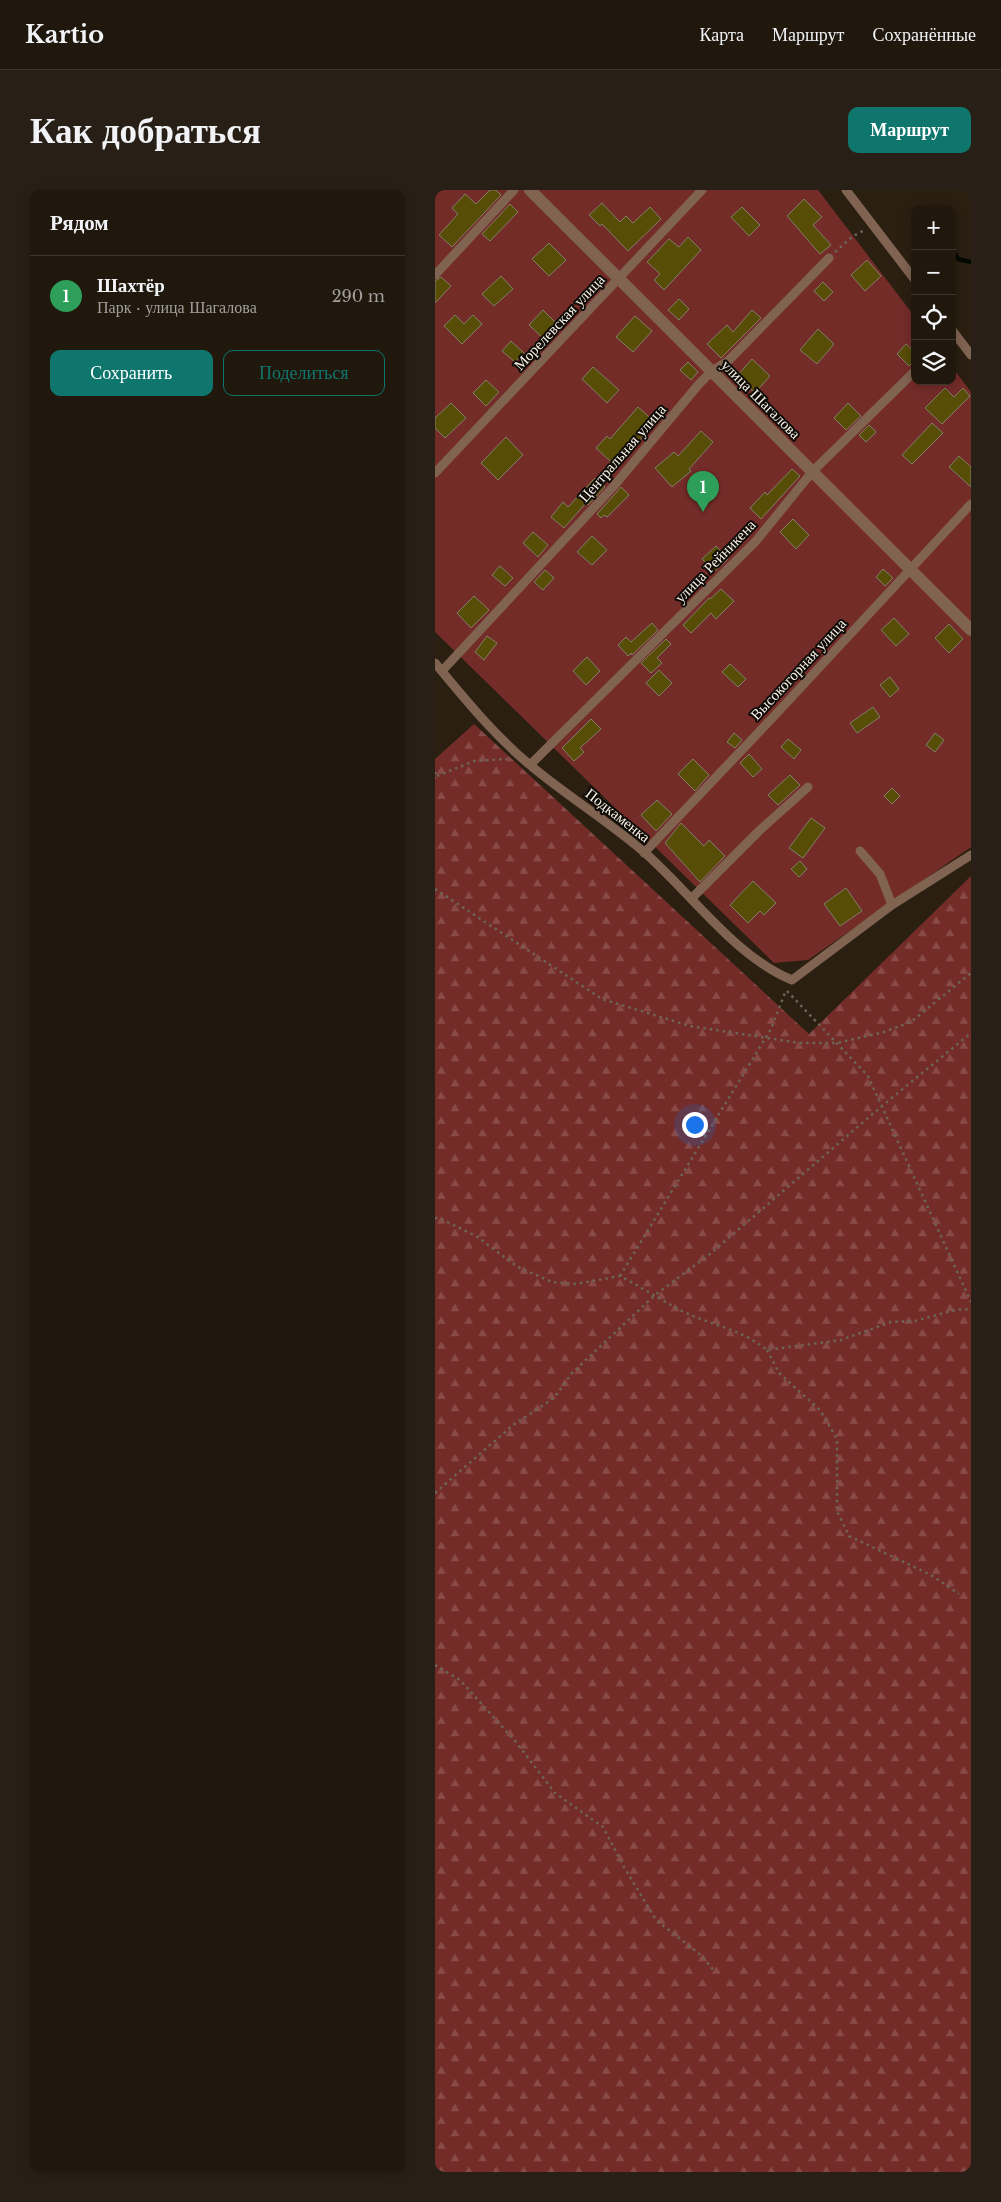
<!DOCTYPE html>
<html lang="ru">
<meta charset="utf-8">
<style>
:root{--surface:#20170d;--page:#282016;--text:#f1f3f6;--muted:#a29f9d;--line:#3d362e;--accent:#0f766e}
body{margin:0;font-family:"Libre Baskerville",serif;background:var(--page);color:var(--text)}
.controls{position:absolute;right:15px;top:15px;display:grid;overflow:hidden;border-radius:10px;box-shadow:0 2px 12px #0003}
.controls button{width:45px;height:45px;display:grid;place-items:center;padding:0;border:0;border-bottom:1px solid var(--line);background:var(--surface);color:var(--text);font:25px sans-serif}
.you{position:absolute;left:259px;top:934px;width:18px;height:18px;margin:-12px;border:4px solid #fff;border-radius:50%;background:#1a73e8;box-shadow:0 0 0 8px #1a73e833}
.badge{display:grid;place-items:center;width:32px;height:32px;border-radius:50%;background:var(--accent);color:#fff;font-size:16px;font-weight:700}
.pin{position:absolute;translate:-50% -41px;filter:drop-shadow(0 1px 2px #0008)}
.pin::after{content:'';position:absolute;top:26px;width:18px;height:15px;background:inherit;clip-path:polygon(0 0,100% 0,50% 100%)}
.list{margin:0;padding:0;list-style:none}
h2{display:flex;justify-content:space-between;align-items:center;height:65px;margin:0;padding:0 20px;font-size:21px}
h2 small{font-size:16px;font-weight:400;color:var(--muted)}
.list li{display:grid;grid-template-columns:32px 1fr auto;gap:15px;align-items:center;box-sizing:border-box;height:80px;padding:0 20px;border-top:1px solid var(--line)}
.list b{display:block;font-size:19px;white-space:nowrap}
.list p{margin:0;font-size:16px;white-space:nowrap;color:var(--muted)}
.list em{font-size:16px;font-style:normal;color:var(--muted)}
.actions{display:flex;gap:10px;padding:15px 20px}
.actions a{flex:1;padding:11px 0;border:1px solid var(--accent);border-radius:10px;text-align:center;font-size:18px;color:var(--accent)}
.actions .main{background:var(--accent);color:#fff}
.icon{flex:none;width:28px;height:28px;fill:none;stroke:currentColor;stroke-width:2;stroke-linecap:round;stroke-linejoin:round}
.map{position:relative;flex:none;width:536px;height:1982px;overflow:hidden;border-radius:10px}
header{display:flex;align-items:center;gap:30px;box-sizing:border-box;height:70px;padding:0 25px;background:var(--surface);border-bottom:1px solid var(--line)}
header strong{font-size:24px}
nav{display:flex;gap:28px;margin-inline-start:auto;font-size:18px}
.intro{display:flex;align-items:center;justify-content:space-between;box-sizing:border-box;height:120px;padding:0 30px}
h1{margin:0;font-size:35px}
.button{padding:12px 22px;border-radius:10px;background:var(--accent);color:#fff;font-size:18px;font-weight:700}
main{display:flex;gap:30px;padding:0 30px}
aside{flex:1;background:var(--surface);border-radius:10px;box-shadow:0 2px 12px #0003}
.map>svg:first-child{display:block}
</style>
<header>
<strong>Kartio</strong>
<nav><a>Карта</a><a>Маршрут</a><a>Сохранённые</a></nav>
</header>
<div class="intro"><h1>Как добраться</h1><a class="button">Маршрут</a></div>
<main>
<aside>
<h2>Рядом<small></small></h2>
<ul class="list">
<li><span class="badge" style="background:#2e9e5b">1</span><div><b>Шахтёр</b><p>Парк · улица Шагалова</p></div><em>290 m</em></li>
</ul>
<div class="actions"><a class="main">Сохранить</a><a>Поделиться</a></div>
</aside>
<div class="map">
<svg width="536" height="1982" viewBox="0 0 536 1982">
<defs>
<pattern id="forest-firs" width="22" height="20" patternUnits="userSpaceOnUse" patternTransform="scale(1.25)"><rect width="22" height="20" fill="#742c29"/><path d="M5 1l3.5 6h-7zM16 11l3.5 6h-7z" fill="#894b48"/></pattern>
</defs>
<rect width="100%" height="100%" fill="#2a1f11"/>
<path fill="url(#forest-firs)" d="M39,534L374,844L536,686V1982H0V569Z"/>
<path fill="#742c29" d="M0,0H383L480,127V191H517V177L536,202V657L373,770L339,773L0,442Z"/>
<g fill="none" stroke-linecap="round" stroke-linejoin="round">
<path stroke="#050900" stroke-width="4.5" d="M517,59L523,69L536,72"/>
</g>
<path fill="#584d07" stroke="#817e6a" d="M55,0H61L66,5L17,57L4,45L23,24L17,18L30,4L41,14Z
M369,9L387,27L378,35L396,55L385,64L352,26Z
M167,13L185,32L191,26L198,33L215,17L226,29L193,61L167,34L165,36L154,25Z
M75,14L83,22L55,51L47,44Z
M307,17L325,35L314,46L296,27Z
M253,47L266,60L229,100L219,90L225,84L212,72L234,49L244,57Z
M114,53L131,70L114,86L97,69Z
M432,70L446,86L430,101L416,85Z
M66,86L78,99L59,116L47,104Z
M6,87L16,96L0,113V91Z
M388,92L398,102L389,111L379,101Z
M244,109L254,119L244,130L233,120Z
M108,120L124,136L110,150L94,135Z
M317,120L326,128L286,168L272,154L292,135L298,142Z
M20,125L29,134L38,125L47,134L27,154L9,136Z
M200,126L217,141L198,162L181,147Z
M383,139L399,154L382,174L365,160Z
M76,151L89,163L80,172L67,161Z
M471,154L480,162V170L474,176L462,164Z
M317,169L335,186L320,203L302,186Z
M253,172L263,182L256,190L245,180Z
M158,177L184,200L172,213L147,189Z
M51,190L64,202L51,216L38,203Z
M510,198L519,207L528,198L535,206L507,234L490,218Z
M16,213L31,228L10,248L0,238V228Z
M413,213L426,226L411,240L399,228Z
M203,217L221,233L202,253L197,249L176,272L161,258L172,246L175,249Z
M497,233L508,243L477,274L467,265Z
M434,235L441,242L431,252L424,245Z
M266,241L278,252L254,279L256,281L237,297L220,278L239,262L243,266Z
M71,247L88,265L63,290L46,273Z
M524,266L536,277V297L514,277Z
M357,279L365,286L326,329L315,318L330,302L332,305Z
M160,288L170,297L153,315L151,313L129,338L116,327L128,312L133,317Z
M186,297L194,305L172,327L169,325L166,328L162,324Z
M358,329L374,345L361,359L345,342Z
M98,342L113,355L103,367L88,353Z
M157,346L172,360L157,375L142,362Z
M281,356L293,369L279,382L267,369Z
M65,376L78,388L70,396L57,385Z
M448,379L458,388L450,396L441,387Z
M110,380L119,388L108,400L99,392Z
M286,399L299,411L281,429L276,423L256,443L248,435L274,408L275,409Z
M39,406L54,420L36,438L22,423Z
M459,428L474,444L461,456L446,440Z
M217,433L223,440L197,465L196,463L193,466L183,455L191,447L196,452Z
M514,434L528,449L514,463L500,448Z
M52,446L62,453L49,470L40,462Z
M231,449L236,454L222,468L227,473L216,483L206,473Z
M152,467L165,481L151,495L138,481Z
M295,474L311,489L303,497L287,482Z
M224,480L237,493L224,506L211,493Z
M455,487L464,499L455,507L445,495Z
M438,517L445,527L422,543L415,533Z
M156,529L166,539L145,558L149,562L139,571L127,558Z
M299,543L307,550L300,558L292,552Z
M500,543L509,550L500,562L491,555Z
M353,549L366,560L359,569L346,557Z
M314,564L327,579L318,587L305,573Z
M258,569L274,585L260,601L243,584Z
M355,585L365,595L343,615L333,605Z
M457,598L465,606L457,614L449,606Z
M222,610L237,624L221,641L206,625Z
M376,628L390,638L368,668L354,658Z
M246,633L269,656L274,650L290,666L265,692L230,653Z
M365,671L372,679L364,687L356,679Z
M318,691L341,713L329,725L325,721L313,733L295,715Z
M411,698L427,721L405,736L389,714Z"/>
<g fill="none" stroke-linecap="round" stroke-linejoin="round">
<path stroke="#6e6458" stroke-width="2.5" stroke-dasharray="2.5 4" stroke-linecap="butt" d="M400,62L418,46L428,41
M0,582L2,586L0,588
M2,586L39,571L72,569
M0,699L167,809L255,836L364,853H402L449,842L476,832L536,783
M352,801L433,886L536,1112
M0,1028H4L41,1046L83,1077L117,1092L141,1094L185,1086C206,1097 226,1110 247,1121C275,1135 307,1139 332,1160L406,1150L456,1132L480,1131L516,1121L529,1119L536,1120
M185,1086L336,839L351,800
M332,1160L344,1183L385,1220L402,1249V1321L414,1346L496,1385L524,1404
M0,1303L78,1235L119,1208L137,1183L220,1105L275,1064L447,916L536,843
M0,1475L25,1490L81,1552L120,1603L168,1637L189,1677L221,1730L267,1766L280,1782"/>
<path stroke="#816352" stroke-width="9" d="M411,0L480,90
M0,85L79,0
M517,140L536,165
M0,283L267,0
M0,473C30,509 59,545 95,575C132,606 173,631 209,662C256,703 299,766 357,790L457,715L536,665
M7,481L178,297L264,194L276,182L294,170L394,68
M95,575L321,351L377,282L480,181
M425,661L445,684L457,715
M209,663L342,523L536,314
M256,709L325,640L373,597"/>
<path stroke="#816352" stroke-width="12" d="M95,0L536,440"/>
</g>
<g text-anchor="middle" dominant-baseline="central" stroke-width="4" stroke-linejoin="round" paint-order="stroke">
<g font-size="15" fill="#f9f2e9" stroke="#0e0a05">
<text transform="translate(124 132) rotate(-47)">Морелевская улица</text>
<text transform="translate(326 209) rotate(45)">улица Шагалова</text>
<text transform="translate(187 263) rotate(-49)">Центральная улица</text>
<text transform="translate(280 371) rotate(-46)">улица Рейникена</text>
<text transform="translate(363 479) rotate(-47)">Высокогорная улица</text>
<text transform="translate(183 625) rotate(38)">Подкаменка</text>
</g>
</g>
</svg>
<div class="controls">
<button>+</button>
<button>−</button>
<button><svg class="icon" aria-label="locate" viewBox="0 0 24 24"><circle cx="12" cy="12" r="6"/><path d="M12 2v4M12 18v4M2 12h4M18 12h4"/></svg></button>
<button><svg class="icon" aria-label="layers" viewBox="0 0 24 24"><path d="M12 4l9 5-9 5-9-5zM3 14l9 5 9-5"/></svg></button>
</div>
<div class="you"></div>
<div class="pin badge" style="left:268px;top:322px;background:#2e9e5b">1</div>
</div>
</main>
